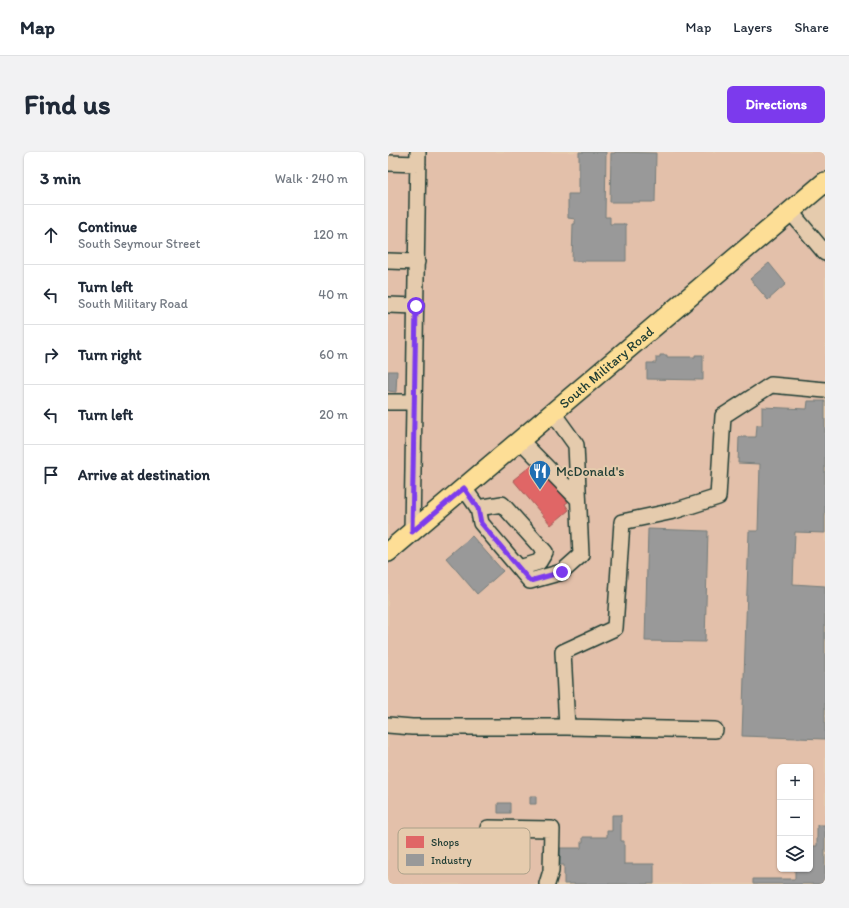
<!DOCTYPE html>
<meta charset="utf-8">
<style>
:root{--surface:#fff;--page:#f2f2f3;--text:#1f2937;--muted:#747a83;--line:#e0e1e3;--accent:#7c3aed}
body{margin:0;font-family:Itim,sans-serif;background:var(--page);color:var(--text)}
.controls{position:absolute;right:12px;bottom:12px;display:grid;overflow:hidden;border-radius:6px;box-shadow:0 1px 3px #0004}
.controls button{width:36px;height:36px;display:grid;place-items:center;padding:0;border:0;border-bottom:1px solid var(--line);background:var(--surface);color:var(--text);font:20px sans-serif}
.stop{position:absolute;width:12px;height:12px;margin:-9px;border:3px solid #7c3aed;border-radius:50%;background:#fff}
.stop.end{background:#7c3aed;border-color:#fff;box-shadow:0 1px 4px #0008}
.list{margin:0;padding:0;list-style:none}
h2{display:flex;justify-content:space-between;align-items:center;height:52px;margin:0;padding:0 16px;font-size:17px}
h2 small{font-size:13px;font-weight:400;color:var(--muted)}
.list li{display:grid;grid-template-columns:26px 1fr auto;gap:12px;align-items:center;box-sizing:border-box;height:60px;padding:0 16px;border-top:1px solid var(--line)}
.list b{display:block;font-size:15px;white-space:nowrap}
.list p{margin:0;font-size:13px;white-space:nowrap;color:var(--muted)}
.list em{font-size:13px;font-style:normal;color:var(--muted)}
.icon{flex:none;width:22px;height:22px;fill:none;stroke:currentColor;stroke-width:2;stroke-linecap:round;stroke-linejoin:round}
.map{position:relative;flex:none;width:437px;height:732px;overflow:hidden;border-radius:6px}
header{display:flex;align-items:center;gap:24px;box-sizing:border-box;height:56px;padding:0 20px;background:var(--surface);border-bottom:1px solid var(--line)}
header strong{font-size:19px}
nav{display:flex;gap:22px;margin-inline-start:auto;font-size:14px}
.intro{display:flex;align-items:center;justify-content:space-between;box-sizing:border-box;height:96px;padding:0 24px}
h1{margin:0;font-size:28px}
.button{padding:10px 18px;border-radius:6px;background:var(--accent);color:#fff;font-size:14px;font-weight:700}
main{display:flex;gap:24px;padding:0 24px}
aside{flex:1;background:var(--surface);border-radius:6px;box-shadow:0 1px 3px #0004}
.map>svg:first-child{display:block}
</style>
<header>
<strong>Map</strong>
<nav><a>Map</a><a>Layers</a><a>Share</a></nav>
</header>
<div class="intro"><h1>Find us</h1><a class="button">Directions</a></div>
<main>
<aside>
<h2>3 min<small>Walk · 240 m</small></h2>
<ul class="list">
<li><svg class="icon" aria-label="ahead" viewBox="0 0 24 24"><path d="M12 20V5M6 11l6-6 6 6"/></svg><div><b>Continue</b><p>South Seymour Street</p></div><em>120 m</em></li>
<li><svg class="icon" aria-label="left" viewBox="0 0 24 24"><path d="M17 20v-9H6M10 6l-5 5 5 5"/></svg><div><b>Turn left</b><p>South Military Road</p></div><em>40 m</em></li>
<li><svg class="icon" aria-label="right" viewBox="0 0 24 24"><path d="M7 20v-9h11M14 6l5 5-5 5"/></svg><div><b>Turn right</b></div><em>60 m</em></li>
<li><svg class="icon" aria-label="left" viewBox="0 0 24 24"><path d="M17 20v-9H6M10 6l-5 5 5 5"/></svg><div><b>Turn left</b></div><em>20 m</em></li>
<li><svg class="icon" aria-label="arrive" viewBox="0 0 24 24"><path d="M6 21V4h12l-3 4 3 4H6"/></svg><div><b>Arrive at destination</b></div></li>
</ul>
</aside>
<div class="map">
<svg width="437" height="732" viewBox="0 0 437 732">
<rect width="100%" height="100%" fill="#e5cbad"/>
<filter id="ink" filterUnits="userSpaceOnUse"><feTurbulence type="fractalNoise" baseFrequency=".025" numOctaves="2"/><feDisplacementMap in="SourceGraphic" scale="8" xChannelSelector="R" yChannelSelector="G"/><feConvolveMatrix kernelMatrix="1 2 1 2 8 2 1 2 1" color-interpolation-filters="sRGB"/></filter>
<g filter="url(#ink)">
<path fill="#e3c0aa" fill-rule="evenodd" d="M0,0H437V30L402,59L437,101V732H0ZM392,615H422V717H392Z"/>
<path fill="#e06666" stroke="#a65a57" d="M145,312L157,326L158,324L180,350L177,352L181,358L163,373L125,328Z"/>
<path fill="#999" stroke="#747d7b" d="M191,0H218L217,65H222V72H238V109H184L185,72H187V67L180,66V42H191Z
M227,0L268,1L267,50H222L223,1H227Z
M381,111L398,132L380,148L362,127Z
M272,203H279V205H307V203H315V228L259,227V211H268V205H272Z
M0,219H9L8,240L0,239Z
M420,249H437V381L407,380L405,432L437,434V587L354,584L361,379H370L372,312L350,311L351,285H368L369,273H374V255L419,257Z
M260,377L320,379L317,490L257,489Z
M84,384L115,419L89,442L58,406Z
M142,644H148V652H142Z
M110,651H122V661H110Z
M224,663H233V689H236V712H266V732H176V713H172V696H193V690H195V685H219V679H224Z
M429,673H437V732H365V727H407V717H422V694H429Z"/>
<g fill="none" stroke-linecap="round" stroke-linejoin="round">
<g stroke="#1f3d34" stroke-width="18">
<path id="minor" d="M0,11L30,12
M402,59L437,101
M0,109L29,110
M0,153L28,154
M0,250H26
M132,288L190,347
M76,336L90,356L93,371L142,429L174,420L193,403L188,293L165,261
M90,356L114,352L157,400L151,410L131,416
M24,380L30,0
M0,573L24,575H179L175,500L227,476L234,370L286,359L330,345L335,264L383,233L437,238
M179,575L327,578
M100,676L164,677L163,719L159,732"/>
</g>
<g stroke="#1f3d34" stroke-width="22">
<g id="major">
<path id="s1" d="M0,400L437,30"/>
</g>
</g>
<use href="#minor" stroke="#e5cbad" stroke-width="15"/>
<use href="#major" stroke="#fdde96" stroke-width="19"/>
</g>
</g>
<g fill="none" stroke-linecap="round" stroke-linejoin="round" filter="url(#ink)">
<path stroke="#7c3aed" stroke-width="5" d="M28,154L24,380L76,336L90,356L93,371L142,429L174,420"/>
</g>
<defs>
<g id="restaurant-pin" transform="scale(1.15)"><path d="M0 17L-7.5 6A9.5 9.5 0 1 1 7.5 6Z" fill="#1f6fb2" stroke="#e5cbad"/><path d="M-5-6h1v4h1v-4h1v4h1v-4h1v5L-1.5 .5V6h-2V.5L-5-1ZM5-6V6H3V1.5H1.5Q1.5-4 5-6Z" fill="#fff"/></g>
</defs>
<g fill-rule="evenodd">
<use href="#restaurant-pin" x="152" y="319"/>
</g>
<g text-anchor="middle" dominant-baseline="central" stroke-width="4" stroke-linejoin="round" paint-order="stroke">
<g font-size="14" fill="#1f3d34" stroke="#e5cbad">
<text stroke="none"><textPath href="#s1" startOffset="286">South Military Road</textPath></text>
</g>
<g font-size="14" fill="#1f3d34" stroke="#e5cbad" text-anchor="start">
<text x="168" y="319">McDonald's</text>
</g>
</g>
<rect x="10" y="676" width="132" height="46" rx="6" fill="#e5cbad" stroke="#aaa089" stroke-width="1"/>
<rect x="18" y="684" width="18" height="12" fill="#e06666"/>
<rect x="18" y="702" width="18" height="12" fill="#999"/>
<g font-size="11" fill="#1f3d34">
<text x="43" y="694">Shops</text>
<text x="43" y="712">Industry</text>
</g>
</svg>
<div class="controls">
<button>+</button>
<button>−</button>
<button><svg class="icon" aria-label="layers" viewBox="0 0 24 24"><path d="M12 4l9 5-9 5-9-5zM3 14l9 5 9-5"/></svg></button>
</div>
<div class="stop" style="left:28px;top:154px"></div>
<div class="stop end" style="left:174px;top:420px"></div>
</div>
</main>
